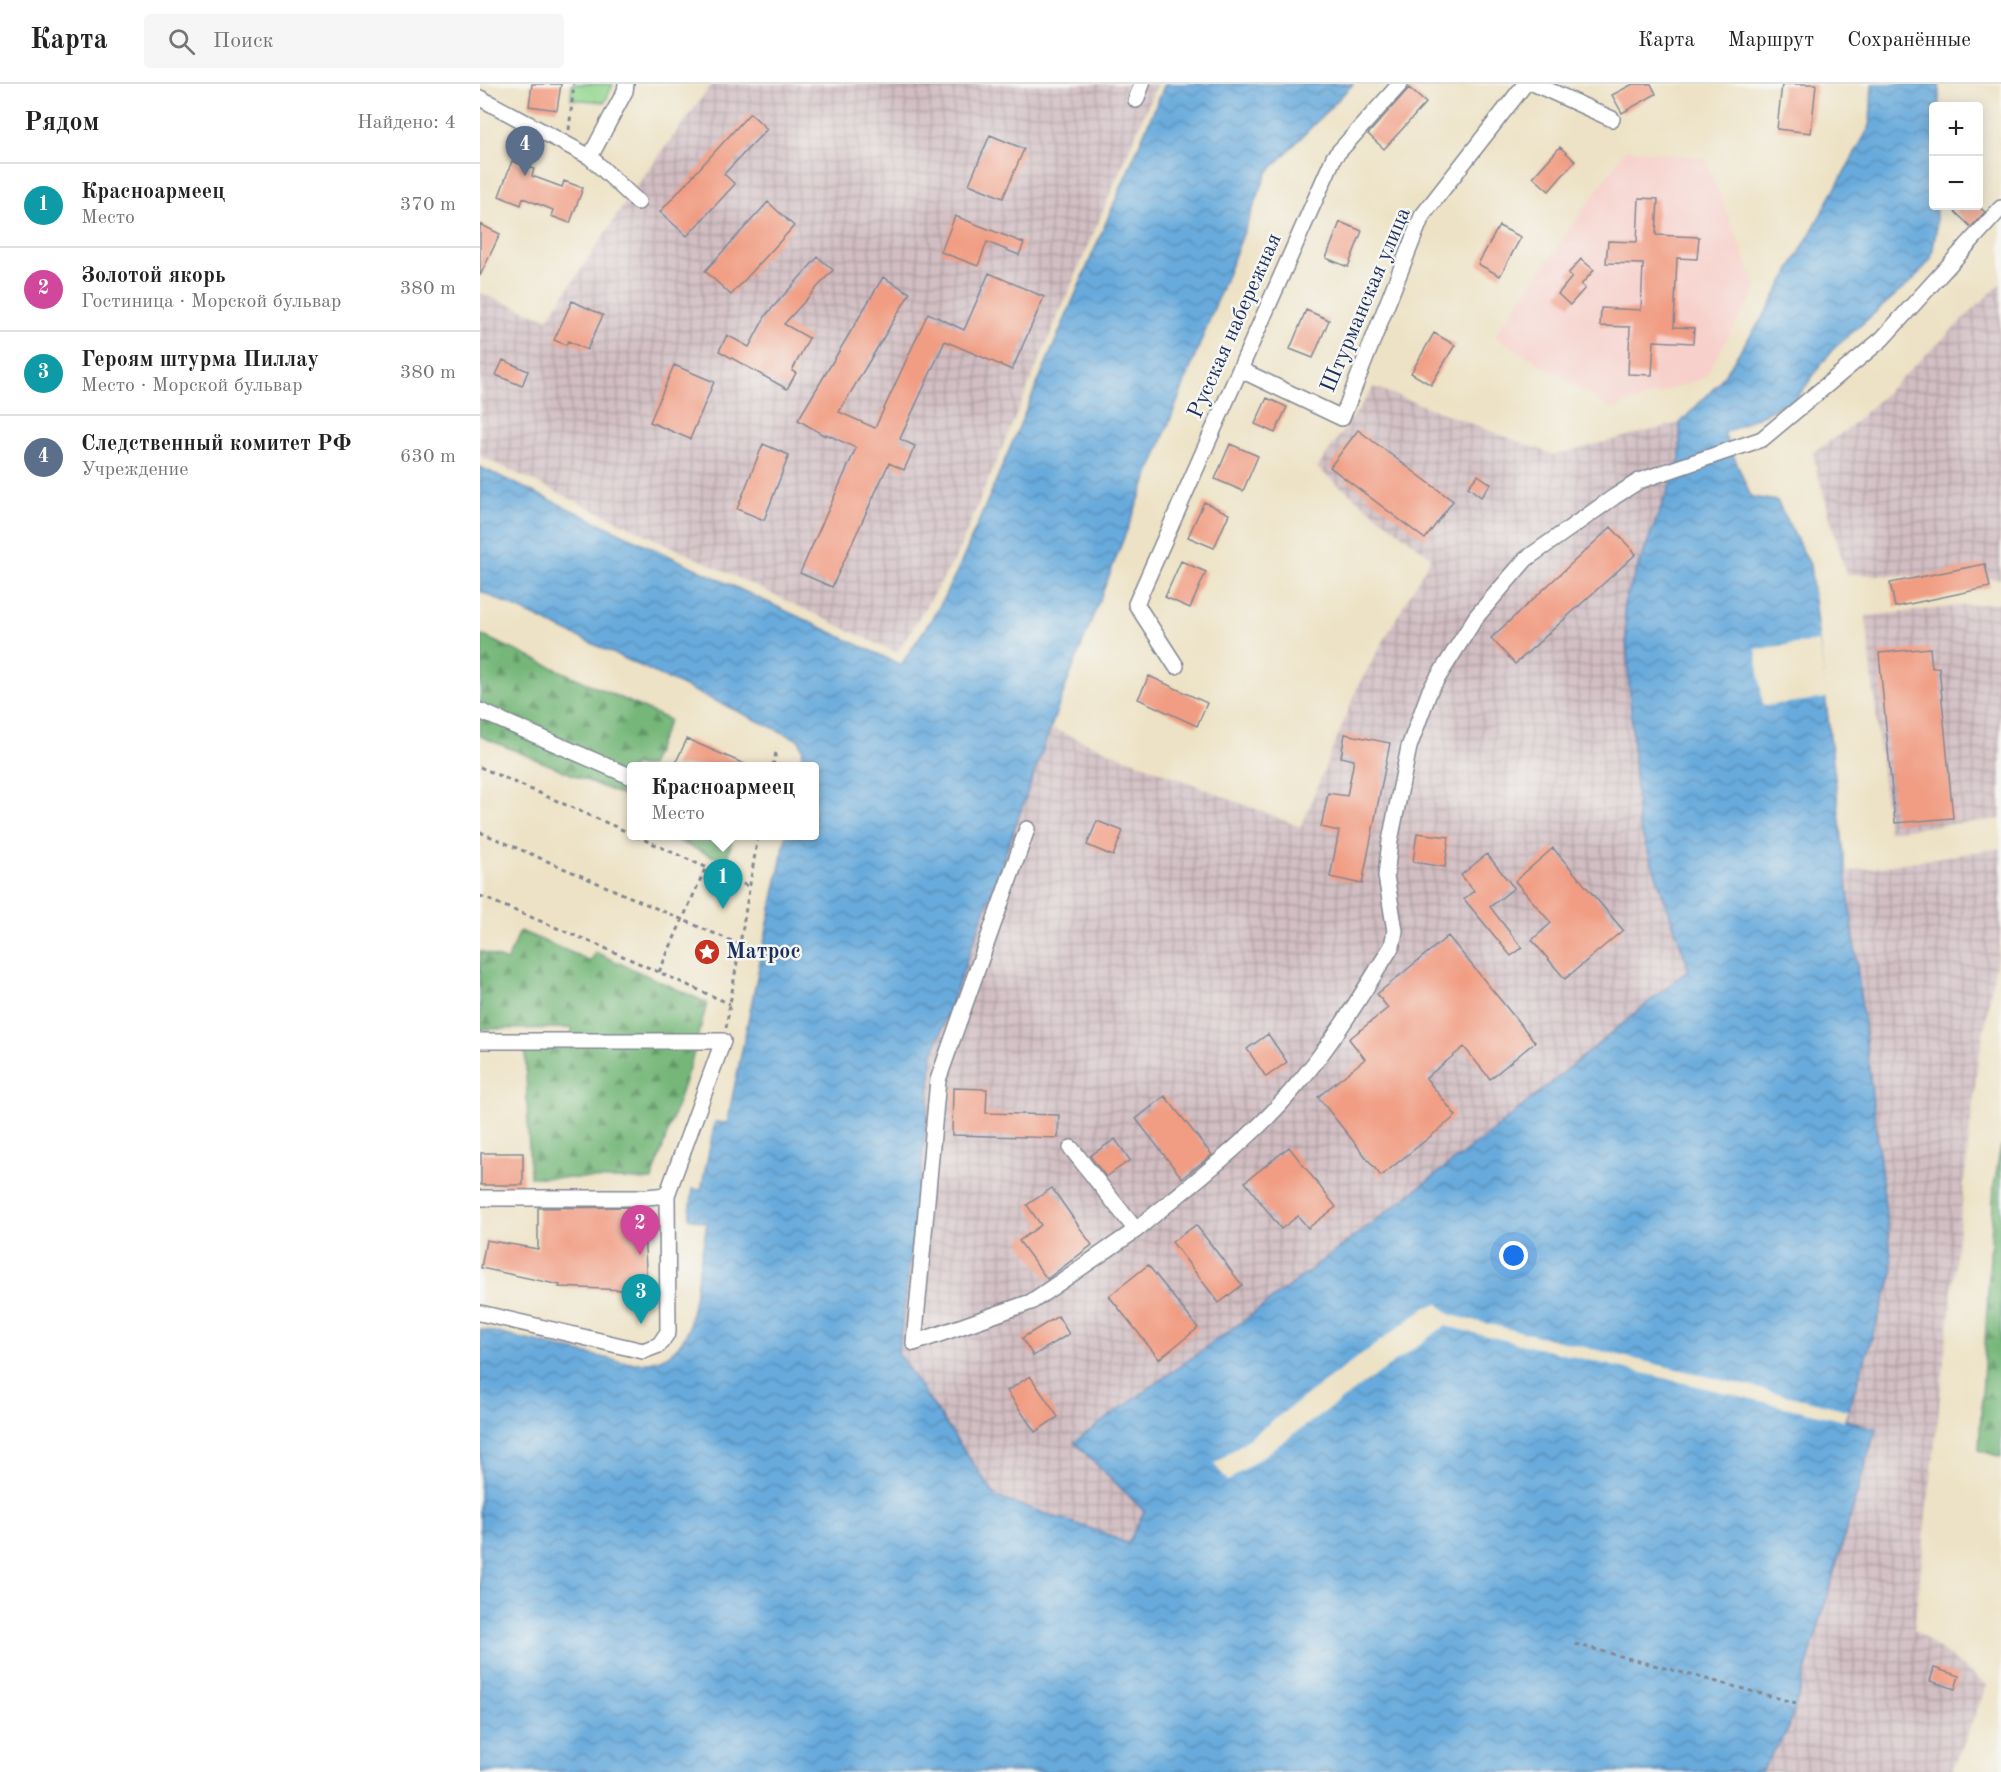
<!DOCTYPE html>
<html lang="ru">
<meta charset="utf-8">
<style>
:root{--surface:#fff;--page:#f6f6f6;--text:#222;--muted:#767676;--line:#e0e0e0;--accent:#c8321e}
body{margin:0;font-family:"Old Standard TT",serif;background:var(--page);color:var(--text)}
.controls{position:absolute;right:18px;top:18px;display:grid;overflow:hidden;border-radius:6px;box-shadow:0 3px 15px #0003}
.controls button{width:54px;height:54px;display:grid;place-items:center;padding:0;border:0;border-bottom:2px solid var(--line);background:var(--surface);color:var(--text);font:30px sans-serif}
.you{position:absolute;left:1034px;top:1172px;width:21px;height:21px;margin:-15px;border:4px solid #fff;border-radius:50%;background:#1a73e8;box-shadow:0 0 0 9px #1a73e833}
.badge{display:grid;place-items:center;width:39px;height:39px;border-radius:50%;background:var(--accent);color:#fff;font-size:20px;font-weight:700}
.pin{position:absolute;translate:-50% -50px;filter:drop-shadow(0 2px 3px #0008)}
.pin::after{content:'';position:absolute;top:32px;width:21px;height:18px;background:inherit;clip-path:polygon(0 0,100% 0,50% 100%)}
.popup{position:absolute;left:147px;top:678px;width:192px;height:78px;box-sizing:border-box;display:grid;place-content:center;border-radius:6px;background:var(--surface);filter:drop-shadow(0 2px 4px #0005);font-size:20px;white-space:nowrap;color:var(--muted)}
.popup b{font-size:22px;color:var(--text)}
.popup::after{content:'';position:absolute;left:50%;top:100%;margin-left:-12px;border:12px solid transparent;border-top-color:var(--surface)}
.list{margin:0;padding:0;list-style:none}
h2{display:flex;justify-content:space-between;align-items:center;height:78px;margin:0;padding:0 24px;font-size:26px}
h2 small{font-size:20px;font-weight:400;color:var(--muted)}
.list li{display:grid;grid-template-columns:39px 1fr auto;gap:18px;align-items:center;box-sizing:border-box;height:84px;padding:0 24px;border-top:2px solid var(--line)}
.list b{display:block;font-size:22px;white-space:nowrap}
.list p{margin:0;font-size:20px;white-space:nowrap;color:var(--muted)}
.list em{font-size:20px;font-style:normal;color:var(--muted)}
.icon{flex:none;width:33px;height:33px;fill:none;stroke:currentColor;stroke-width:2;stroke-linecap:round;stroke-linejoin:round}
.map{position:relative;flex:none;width:1521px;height:1688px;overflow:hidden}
header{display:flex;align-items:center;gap:36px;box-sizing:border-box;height:84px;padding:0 30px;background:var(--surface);border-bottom:2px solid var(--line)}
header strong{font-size:28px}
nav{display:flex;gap:33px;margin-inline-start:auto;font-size:21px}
.search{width:420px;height:54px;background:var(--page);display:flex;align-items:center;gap:15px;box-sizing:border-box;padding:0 21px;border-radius:6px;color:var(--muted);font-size:22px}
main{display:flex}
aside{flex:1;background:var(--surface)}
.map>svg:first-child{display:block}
</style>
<header>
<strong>Карта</strong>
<div class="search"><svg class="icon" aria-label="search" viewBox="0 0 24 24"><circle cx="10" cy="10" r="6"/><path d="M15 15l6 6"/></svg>Поиск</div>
<nav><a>Карта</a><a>Маршрут</a><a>Сохранённые</a></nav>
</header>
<main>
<aside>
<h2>Рядом<small>Найдено: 4</small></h2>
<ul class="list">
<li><span class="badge" style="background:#0f9aa8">1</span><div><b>Красноармеец</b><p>Место</p></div><em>370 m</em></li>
<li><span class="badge" style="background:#d1479c">2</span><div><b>Золотой якорь</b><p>Гостиница · Морской бульвар</p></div><em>380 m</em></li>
<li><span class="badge" style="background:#0f9aa8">3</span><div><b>Героям штурма Пиллау</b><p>Место · Морской бульвар</p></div><em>380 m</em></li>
<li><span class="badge" style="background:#5c6f8a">4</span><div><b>Следственный комитет РФ</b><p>Учреждение</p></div><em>630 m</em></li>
</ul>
</aside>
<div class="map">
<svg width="1521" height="1688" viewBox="0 0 1521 1688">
<defs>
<pattern id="industrial-grid" width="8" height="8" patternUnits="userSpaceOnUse" patternTransform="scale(1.5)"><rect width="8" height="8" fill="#d2bec2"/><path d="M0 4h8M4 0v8" fill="none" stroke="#aa9ba1"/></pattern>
<pattern id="forest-firs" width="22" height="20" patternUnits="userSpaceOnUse" patternTransform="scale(1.5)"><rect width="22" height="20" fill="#76b779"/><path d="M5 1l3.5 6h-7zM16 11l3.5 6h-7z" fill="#609566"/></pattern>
<pattern id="water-waves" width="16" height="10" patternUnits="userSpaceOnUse" patternTransform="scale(1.5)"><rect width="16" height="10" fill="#68aadc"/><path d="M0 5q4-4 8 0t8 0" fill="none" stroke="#558bb6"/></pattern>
</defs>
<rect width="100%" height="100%" fill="#f6f6f2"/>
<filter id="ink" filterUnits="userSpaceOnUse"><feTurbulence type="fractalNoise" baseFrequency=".0167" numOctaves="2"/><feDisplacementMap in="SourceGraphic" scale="12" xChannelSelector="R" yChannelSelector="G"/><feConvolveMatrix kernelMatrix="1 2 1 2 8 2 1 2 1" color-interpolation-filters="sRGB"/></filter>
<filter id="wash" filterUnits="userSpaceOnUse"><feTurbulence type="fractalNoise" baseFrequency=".008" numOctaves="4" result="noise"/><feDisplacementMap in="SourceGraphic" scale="24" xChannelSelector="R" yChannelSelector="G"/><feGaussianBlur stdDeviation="1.35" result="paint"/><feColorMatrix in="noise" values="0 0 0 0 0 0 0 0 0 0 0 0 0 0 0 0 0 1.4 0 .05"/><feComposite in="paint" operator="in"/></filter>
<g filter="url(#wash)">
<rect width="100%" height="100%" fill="#ede2c5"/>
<path fill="#f7d0cb" d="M1146,65L1225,74L1277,205L1224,294L1132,325L1015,252Z"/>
<path fill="url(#industrial-grid)" d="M232,0H677L474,477L417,569L0,372V209L68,235L158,100Z
M1521,199V495L1366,490L1332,369L1369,344Z
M894,303L1074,371L1200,339V375L1144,519L1158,739L1209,885L1009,1050L774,1229L594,1357L664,1427L648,1460L621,1448L516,1413L418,1270L441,1090L453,970L570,644L821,743L879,600L951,473L837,384Z
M1521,518V735L1408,747L1386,532Z
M1521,764V851L1497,985L1434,1546L1507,1601L1472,1688H1280L1309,1644L1396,1344L1364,1337L1413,1189L1366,788Z"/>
<path fill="url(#forest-firs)" stroke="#48736c" stroke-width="1.5" d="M1,551L189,636L170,682H152L151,715L0,652Z
M186,752H253L246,778Z
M40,847L111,877L115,868L227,919L213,972L172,1096L50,1093L45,963L92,965V944L0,945V867L27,877Z
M1521,1062V1373L1499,1366L1514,1101Z"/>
<path fill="#93d68e" stroke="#578276" stroke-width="1.5" d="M92,0H133L125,18L91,15Z"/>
<path fill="url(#water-waves)" stroke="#426c9d" stroke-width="1.5" d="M685,0H873L787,89L585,604L453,970L441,1090L418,1270L516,1413L621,1448L648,1460L664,1427L594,1358L774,1229L1009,1050L1209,885L1158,739L1144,519L1200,375V339L1238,300L1287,227L1390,42L1392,0H1459V22H1454V122H1456V148L1451,175L1435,194L1352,266L1317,314L1244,349L1271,413L1297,417L1330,481L1413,1189L1365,1336L1396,1344L1309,1644L1280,1688H0V1245L142,1278C173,1282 197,1275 209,1243L227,1139L209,1134L213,1105L221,1106L235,1038L247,1039L306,752H334V682H320L323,666L319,656L0,507V383L421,581L458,525L481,479Z"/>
<path fill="#ede2c5" d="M1339,557L1347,614L1283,622L1276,565Z
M958,1220L971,1231L1368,1326L1364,1337L965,1242L748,1397L734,1380L946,1223Z"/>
<g id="blocks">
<path fill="#f19d83" d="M52,0H81L77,26L49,22Z
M1153,0H1171L1176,10L1142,29L1132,11Z
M1302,0H1336L1331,49L1297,45Z
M929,4L946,19L904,65L888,50Z
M270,29L287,45L244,90L255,100L207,152L180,128Z
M510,51L544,65L523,114L489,100Z
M1080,63L1095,77L1069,107L1053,93Z
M32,77L54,85L52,92L82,103L84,97L103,104L90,139L71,132L73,126L43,114L41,121L19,112Z
M1159,114L1178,115L1176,151L1219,153L1217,175L1197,174L1194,243L1214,244L1213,259L1174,257L1172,291L1148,290L1150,243L1120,242L1121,224L1161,226L1163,180L1126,179L1128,157L1157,158Z
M288,118L314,142L251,211L225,187Z
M1469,122H1498L1505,128L1491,143Z
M475,132L544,159L539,171L507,158L498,182L461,168Z
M860,138L882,147L868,183L846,174Z
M0,140L20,150L0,192Z
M1019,142L1041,153L1020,192L998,180Z
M338,173L353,186L304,240L329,254L312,287L316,289L307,305L239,267L247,251L269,263L286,231Z
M1101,175L1114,186L1101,201L1105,204L1090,221L1078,210L1092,193L1088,190Z
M509,189L564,213L532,286L465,257L420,355L435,362L424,386L409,379L352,503L320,489L376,364L346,350L345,352L318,336L403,193L430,209L359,328L395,344L448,229L484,246Z
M92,217L123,231L107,266L88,257L86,261L74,256Z
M826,226L849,236L833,274L810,265Z
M954,249L975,261L951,301L931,289Z
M23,276L48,287L42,302L16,291Z
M194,281L234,298L210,355L170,338Z
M787,314L807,323L795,349L775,340Z
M878,346L973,417L945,455L850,383Z
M283,360L309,371L284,436L257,425Z
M750,360L778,372L763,407L735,395Z
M998,391L1011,400L1001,413L988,403Z
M724,418L749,430L734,464L708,453Z
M1131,443L1156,470L1035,580L1011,554Z
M701,477L726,488L710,524L685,513Z
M1505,480L1510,503L1415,523L1410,499Z
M1450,564L1452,584L1459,583L1473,734L1415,739L1399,569Z
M669,592L727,619L717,642L658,615Z
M865,650L910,659L882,800L850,793L859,747L841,743L848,709L867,712L874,676L861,673Z
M207,655L269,682H194Z
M617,737L643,747L633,772L607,761Z
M937,749L969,753L965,783L933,778Z
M1073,764L1143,846L1085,895L1052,856L1071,839L1035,797Z
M1007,770L1034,804L1010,823L1042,864L1031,872L984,815L994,807L981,791Z
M968,852L1055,958L1010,995L984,963L946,994L976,1032L901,1092L838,1013L885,975L869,955L908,924L897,910Z
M788,950L807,978L786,993L767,965Z
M473,1004L507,1005L506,1029L579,1031L578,1054L472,1051Z
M685,1012L732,1071L702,1094L656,1035Z
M635,1055L650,1076L626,1093L610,1072Z
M809,1063L856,1123L828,1144L818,1132L801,1145L765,1098Z
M1,1069H43V1101H1Z
M572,1104L612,1161L567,1195L539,1157L561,1141L547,1121Z
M163,1123L167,1207L79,1203L80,1201L1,1184L6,1156L58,1165V1124Z
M716,1141L762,1201L739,1219L692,1158Z
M668,1181L718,1244L679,1275L629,1212Z
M578,1232L589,1250L553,1272L542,1254Z
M550,1292L578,1333L555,1348L527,1307Z
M1454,1584L1479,1592L1475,1605L1450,1597Z"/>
</g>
</g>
<g filter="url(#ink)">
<use href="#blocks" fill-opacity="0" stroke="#848892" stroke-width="1.5"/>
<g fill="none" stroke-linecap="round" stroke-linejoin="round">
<g stroke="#848892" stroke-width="18">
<path id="minor" d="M1055,0L1132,35
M0,14L110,73L158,118
M656,16L662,0
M110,73L145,7L146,0
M761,286L862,334L942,132L1045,0
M696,582L656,520L854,73L920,0
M0,627L152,693
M547,745L458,996L434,1259L551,1218L656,1146
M0,957H243L187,1111L188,1248L179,1261L163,1267L0,1229
M591,1064L656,1146C708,1102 765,1061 810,1009C849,965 881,912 912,862L915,847L906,792L910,757L929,663L950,606L996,533L1046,475L1134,413L1159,397L1282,355L1402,255L1521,124
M0,1114H157L187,1111"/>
</g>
<path stroke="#848892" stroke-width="3" stroke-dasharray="4.5 4.5" stroke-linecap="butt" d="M89,46L94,0
M293,682L297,664
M0,683L152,750
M0,748L261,861
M156,752L270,803
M0,812L118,861L250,920
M179,888L226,783
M246,944L278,752
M1095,1560L1316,1619"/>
<use href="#minor" stroke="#fff" stroke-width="15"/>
</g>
</g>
<defs>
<g id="sight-disc" transform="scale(1.35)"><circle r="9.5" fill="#c8321e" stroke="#f6f6f2"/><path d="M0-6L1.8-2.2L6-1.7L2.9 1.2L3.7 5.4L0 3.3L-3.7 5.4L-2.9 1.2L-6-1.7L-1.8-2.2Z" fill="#fff"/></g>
</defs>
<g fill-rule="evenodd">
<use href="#sight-disc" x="227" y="868"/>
</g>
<g text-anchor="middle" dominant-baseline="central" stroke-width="5" stroke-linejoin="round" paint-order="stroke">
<g font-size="22" fill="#1b2f5e" stroke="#f6f6f2">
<text transform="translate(886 216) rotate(-67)">Штурманская улица</text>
<text transform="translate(755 242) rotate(-66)">Русская набережная</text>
</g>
<g font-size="22" font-weight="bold" fill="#1b2f5e" stroke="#f6f6f2" text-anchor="start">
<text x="246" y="868">Матрос</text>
</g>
</g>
</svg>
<div class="controls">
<button>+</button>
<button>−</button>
</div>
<div class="you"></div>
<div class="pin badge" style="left:243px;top:825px;background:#0f9aa8">1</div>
<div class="popup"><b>Красноармеец</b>Место</div>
<div class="pin badge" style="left:160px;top:1171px;background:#d1479c">2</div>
<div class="pin badge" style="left:161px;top:1240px;background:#0f9aa8">3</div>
<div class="pin badge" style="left:45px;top:92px;background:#5c6f8a">4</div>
</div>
</main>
